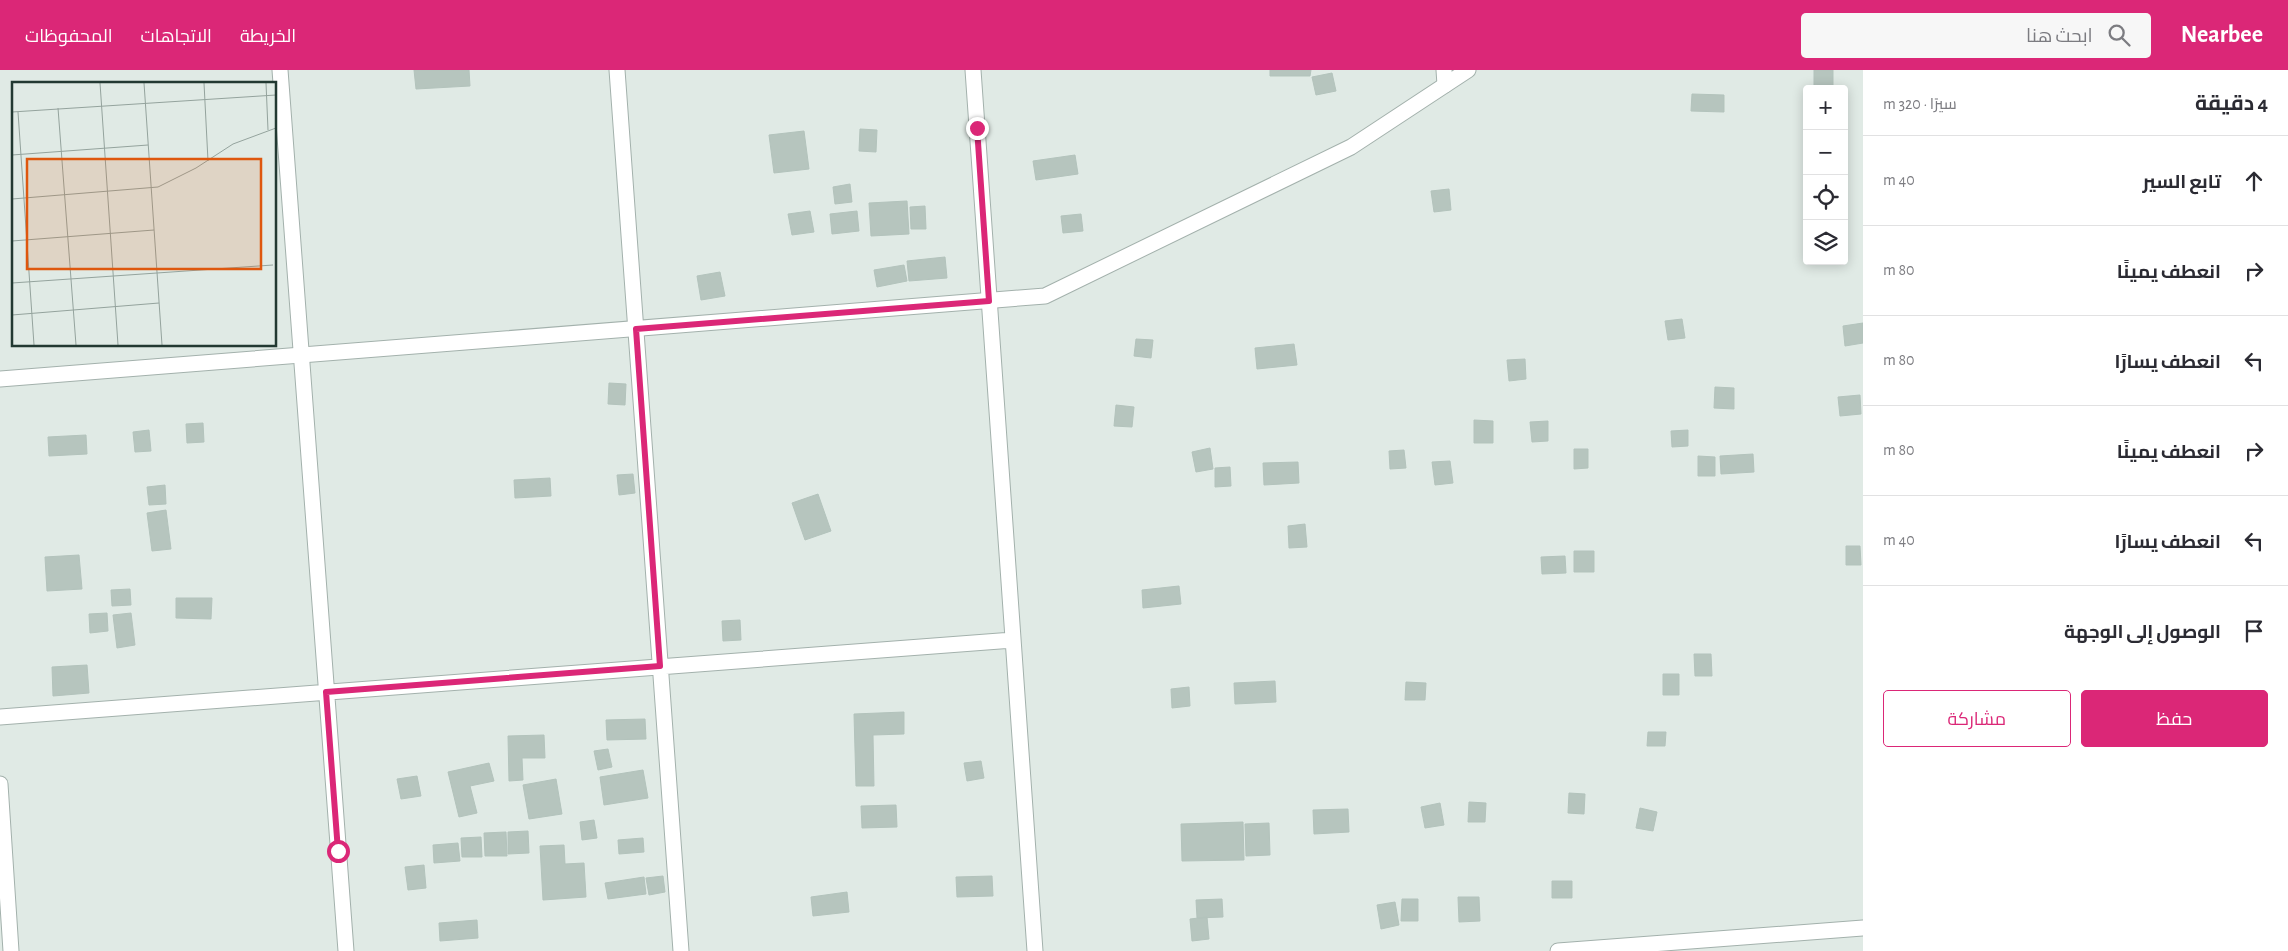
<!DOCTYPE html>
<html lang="ar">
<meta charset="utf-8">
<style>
:root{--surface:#fff;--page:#f7f7f7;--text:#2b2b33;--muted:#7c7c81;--line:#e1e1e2;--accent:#db2777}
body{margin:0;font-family:"Alegreya Sans",Cairo,sans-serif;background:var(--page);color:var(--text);direction:rtl}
.controls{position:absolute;right:15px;top:15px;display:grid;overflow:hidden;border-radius:5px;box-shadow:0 2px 12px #0003}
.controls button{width:45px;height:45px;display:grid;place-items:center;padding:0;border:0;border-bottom:1px solid var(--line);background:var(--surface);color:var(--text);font:25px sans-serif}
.stop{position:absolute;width:15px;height:15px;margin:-11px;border:4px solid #db2777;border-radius:50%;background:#fff}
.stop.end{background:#db2777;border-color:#fff;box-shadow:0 1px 5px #0008}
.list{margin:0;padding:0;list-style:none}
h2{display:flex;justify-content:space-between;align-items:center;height:65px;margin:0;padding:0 20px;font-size:21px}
h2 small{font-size:16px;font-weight:400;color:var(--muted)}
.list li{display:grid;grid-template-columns:32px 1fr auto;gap:15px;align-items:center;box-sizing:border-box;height:90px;padding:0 20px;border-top:1px solid var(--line)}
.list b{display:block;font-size:19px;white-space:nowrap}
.list em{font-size:16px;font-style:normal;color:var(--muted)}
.actions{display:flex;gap:10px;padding:15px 20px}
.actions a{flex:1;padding:11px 0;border:1px solid var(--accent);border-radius:5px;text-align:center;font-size:18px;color:var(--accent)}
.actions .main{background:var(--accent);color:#fff}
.icon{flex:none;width:28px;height:28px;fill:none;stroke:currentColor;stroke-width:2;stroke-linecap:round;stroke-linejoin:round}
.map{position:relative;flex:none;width:1863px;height:881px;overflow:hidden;direction:ltr}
header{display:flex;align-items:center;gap:30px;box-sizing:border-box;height:70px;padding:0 25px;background:var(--accent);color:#fff}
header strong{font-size:24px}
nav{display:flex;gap:28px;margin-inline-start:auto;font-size:18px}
.search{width:350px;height:45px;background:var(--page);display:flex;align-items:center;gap:12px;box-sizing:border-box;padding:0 18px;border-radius:5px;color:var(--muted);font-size:19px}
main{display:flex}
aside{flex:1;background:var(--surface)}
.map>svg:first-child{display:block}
</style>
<header>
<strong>Nearbee</strong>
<div class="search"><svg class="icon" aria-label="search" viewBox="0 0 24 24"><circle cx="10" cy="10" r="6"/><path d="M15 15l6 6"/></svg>ابحث هنا</div>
<nav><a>الخريطة</a><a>الاتجاهات</a><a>المحفوظات</a></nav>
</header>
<main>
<aside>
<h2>4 دقيقة<small>سيرًا · 320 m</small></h2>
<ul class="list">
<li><svg class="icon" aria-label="ahead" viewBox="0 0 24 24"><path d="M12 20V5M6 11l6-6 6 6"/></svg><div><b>تابع السير</b></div><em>40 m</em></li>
<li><svg class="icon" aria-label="right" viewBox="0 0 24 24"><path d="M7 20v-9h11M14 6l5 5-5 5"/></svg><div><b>انعطف يمينًا</b></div><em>80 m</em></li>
<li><svg class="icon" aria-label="left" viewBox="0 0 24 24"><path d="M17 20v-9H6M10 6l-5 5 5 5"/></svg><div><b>انعطف يسارًا</b></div><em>80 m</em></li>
<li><svg class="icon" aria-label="right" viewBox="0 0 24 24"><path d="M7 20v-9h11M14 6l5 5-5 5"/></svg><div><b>انعطف يمينًا</b></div><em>80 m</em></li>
<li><svg class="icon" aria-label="left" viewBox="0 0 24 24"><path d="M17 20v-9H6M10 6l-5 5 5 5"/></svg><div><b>انعطف يسارًا</b></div><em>40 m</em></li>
<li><svg class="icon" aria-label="arrive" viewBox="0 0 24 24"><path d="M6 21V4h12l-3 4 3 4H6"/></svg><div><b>الوصول إلى الوجهة</b></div></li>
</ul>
<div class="actions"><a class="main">حفظ</a><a>مشاركة</a></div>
</aside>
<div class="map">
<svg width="1863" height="881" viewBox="0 0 1863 881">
<rect width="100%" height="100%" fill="#e0eae5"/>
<path fill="#b6c5be" stroke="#b3c3bc" d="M414,0H469L470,16L416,19Z
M1270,0H1311L1310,6H1270Z
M1814,0H1833V16H1814Z
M1332,3L1336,21L1316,25L1312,7Z
M1692,24L1724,25V42L1691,41Z
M860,59L877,60L876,82L859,81Z
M804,61L809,99L774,103L769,65Z
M1075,85L1078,104L1036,110L1033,91Z
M850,114L852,132L835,134L833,117Z
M1449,119L1451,140L1434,142L1431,121Z
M907,131L909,164L871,166L869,133Z
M925,136L926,159H911L910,137Z
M810,141L814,162L792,165L788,144Z
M857,141L859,161L832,164L830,144Z
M1081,144L1083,161L1063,163L1061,146Z
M945,187L947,208L909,211L907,191Z
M904,195L907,211L877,217L874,200Z
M720,202L725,226L701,230L697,206Z
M1682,249L1685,268L1668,270L1665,251Z
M1863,253V273L1845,276L1843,256Z
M1136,269L1153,270L1151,288L1134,286Z
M1294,274L1297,295L1257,299L1255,278Z
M1525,289L1526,309L1509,311L1507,290Z
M609,313L626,314L625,335L608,334Z
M1715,317L1734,318V339L1714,338Z
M1860,325L1861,344L1840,346L1838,327Z
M1116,335L1134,337L1132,357L1114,356Z
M1474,350L1493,351V373H1474Z
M1548,351V371L1532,372L1530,352Z
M203,353L204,372L187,373L186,354Z
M149,360L151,381L135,382L133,362Z
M1688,360V376L1672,377L1671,361Z
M86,365L87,384L49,386L48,367Z
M1210,378L1213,399L1196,402L1192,382Z
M1574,379H1588V398L1574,399Z
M1404,380L1406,398L1390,399L1389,381Z
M1753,384L1754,402L1721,404L1720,386Z
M1698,386L1715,387V406H1698Z
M1450,391L1453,413L1435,415L1432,392Z
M1298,392L1299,413L1264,415L1263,393Z
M1230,397L1231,416L1215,417V398Z
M633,404L635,423L619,425L617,405Z
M550,408L551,426L515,428L514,410Z
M165,415L166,434L149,435L147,417Z
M818,424L831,461L805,470L792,433Z
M166,440L171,479L152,481L147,443Z
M1305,454L1307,477L1289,478L1288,456Z
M1846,476H1860L1861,495H1846Z
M1574,481H1594V502H1574Z
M79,485L82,519L47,521L45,487Z
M1565,486L1566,503L1542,504L1541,487Z
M1179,516L1181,534L1143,538L1142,520Z
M130,519L131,535L112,536L111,520Z
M176,528H212L211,549L176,548Z
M107,543L108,561L90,563L89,544Z
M131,543L135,575L117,578L113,545Z
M740,550L741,570L723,571L722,551Z
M1694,584H1711L1712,606H1695Z
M87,595L89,623L53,626L52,597Z
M1663,604H1679V625H1663Z
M1275,611L1276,632L1235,634L1234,613Z
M1406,612L1426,613L1425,630H1405Z
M1189,617L1190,636L1172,638L1171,619Z
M904,642V664L873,665L874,716H856L854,644Z
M645,649L646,669L607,670L606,650Z
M1648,662H1666L1665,676H1647Z
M544,665L545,688H522L523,710L509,711L508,666Z
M608,679L612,697L598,700L594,681Z
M981,691L984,708L967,711L964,693Z
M489,693L494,711L470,716L477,743L459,747L448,702Z
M643,700L648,728L604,735L600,707Z
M417,706L421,726L401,729L397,709Z
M556,709L562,744L529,749L523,715Z
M1569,723L1585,724L1584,744L1568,743Z
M1469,732L1486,733L1485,752H1468Z
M1440,733L1444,755L1425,758L1421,737Z
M896,735L897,757L862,758L861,736Z
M1640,738L1657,742L1653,761L1636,758Z
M1348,739L1349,762L1314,764L1313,740Z
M594,750L597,768L582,770L580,752Z
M1243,752L1244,790L1182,791L1181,754Z
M1269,753L1270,785L1246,786L1245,754Z
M528,761L529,783L508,784V762Z
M506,762L507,786H485L484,763Z
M481,767L482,787H462L461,768Z
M643,768L644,782L619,784L618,770Z
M458,773L460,791L434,793L433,775Z
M564,775L565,794L584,793L586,827L543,830L540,776Z
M424,795L426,818L408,820L405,797Z
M663,806L665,822L649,825L646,808Z
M992,806L993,826L957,827L956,807Z
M644,807L646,824L608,829L605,813Z
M1552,811H1572V828H1552Z
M847,822L849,842L813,846L811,827Z
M1458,827H1479L1480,851L1459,852Z
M1222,829L1223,847L1197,848L1196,830Z
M1402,829H1418V851H1401Z
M1395,832L1399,855L1381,859L1377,835Z
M1207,847L1209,869L1192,871L1190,849Z
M477,850L478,868L440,871L439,853Z"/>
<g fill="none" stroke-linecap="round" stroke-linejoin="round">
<g stroke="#a3b1ac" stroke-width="17">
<path id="minor" d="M280,0L346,881
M617,0L681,881
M973,0L1035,881
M1444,0L1445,15
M0,647L1013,570
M0,714L11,881
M1558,881L1863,858"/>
</g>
<g stroke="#a3b1ac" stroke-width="17">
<path id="tertiary" d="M0,309L1045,226L1351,77L1468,0"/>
</g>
<use href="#minor" stroke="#fff" stroke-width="15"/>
<use href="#tertiary" stroke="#fff" stroke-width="15"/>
</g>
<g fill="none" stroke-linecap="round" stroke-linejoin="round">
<path stroke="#db2777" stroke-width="6" d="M338,781L326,622L660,596L636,259L989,231L977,58"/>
</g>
<g transform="translate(12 12)">
<rect width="264" height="264" fill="#e0eae5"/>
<path fill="none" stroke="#94a39d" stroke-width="1" d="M88,1L106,263M132,1L150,263M192,1L196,79M254,1L256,48M46,26L64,263M0,30L264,13M6,30L22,263M0,73L136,63M0,117L146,105L184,86L221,62L264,46M0,159L142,148M0,201L261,183M0,233L147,221"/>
<path fill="#de570e" fill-opacity="0.15" stroke="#de570e" stroke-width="2.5" d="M15,77H249V187H15Z"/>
<rect width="264" height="264" fill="none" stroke="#223932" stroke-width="2.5"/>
</g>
</svg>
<div class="controls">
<button>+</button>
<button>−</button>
<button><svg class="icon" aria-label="locate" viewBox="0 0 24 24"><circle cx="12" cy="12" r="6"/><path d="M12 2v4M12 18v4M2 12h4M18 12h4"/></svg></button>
<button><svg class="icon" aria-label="layers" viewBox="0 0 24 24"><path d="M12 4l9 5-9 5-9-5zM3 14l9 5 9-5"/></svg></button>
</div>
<div class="stop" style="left:338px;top:781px"></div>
<div class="stop end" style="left:977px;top:58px"></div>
</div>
</main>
